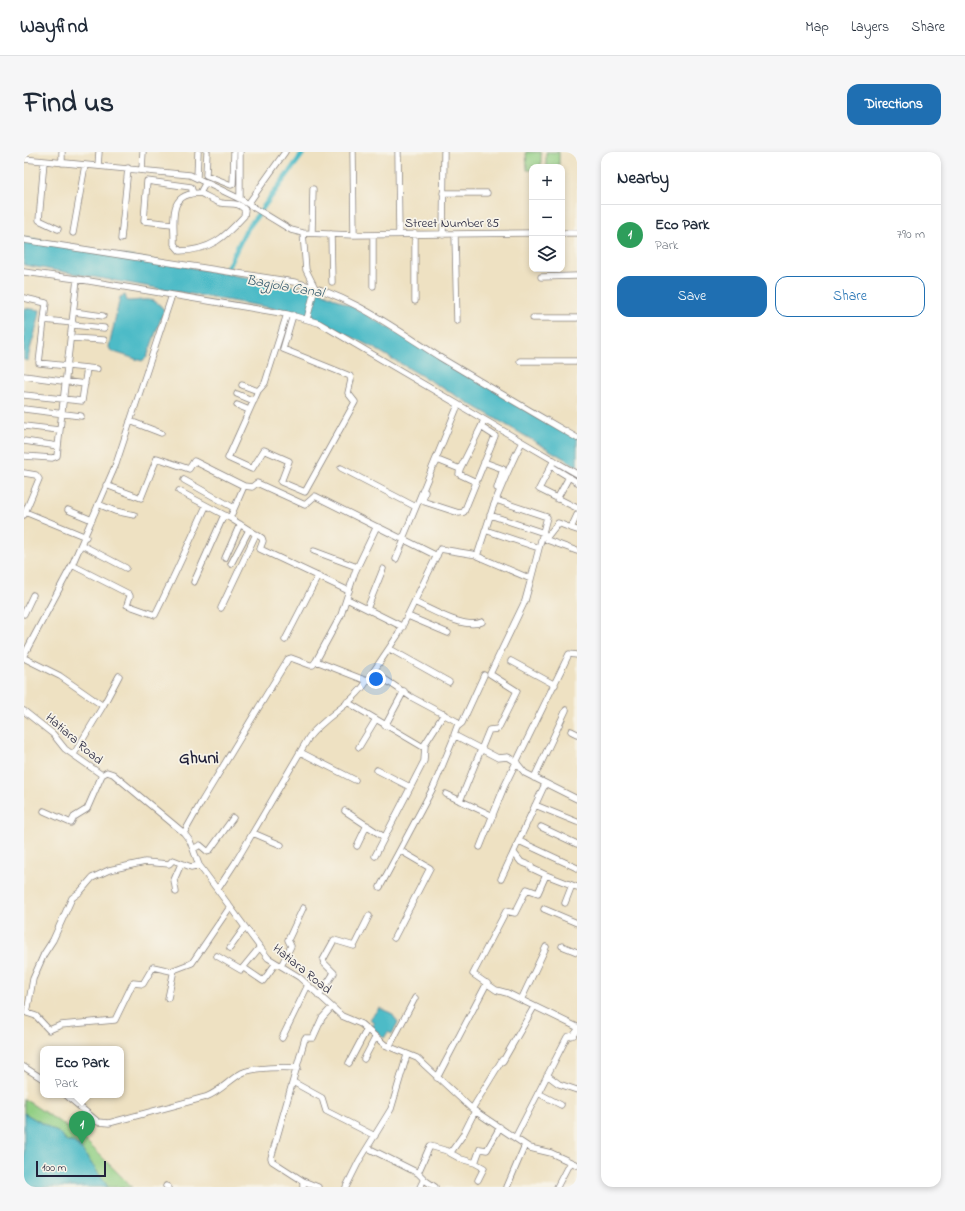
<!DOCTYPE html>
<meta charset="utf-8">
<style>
:root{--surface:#fff;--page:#f6f6f7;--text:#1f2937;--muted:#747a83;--line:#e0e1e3;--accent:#1f6fb2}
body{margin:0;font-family:"Indie Flower",sans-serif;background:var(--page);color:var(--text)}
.controls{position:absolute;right:12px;top:12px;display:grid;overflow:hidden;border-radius:8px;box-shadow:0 2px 6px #0003}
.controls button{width:36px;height:36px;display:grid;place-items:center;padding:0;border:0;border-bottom:1px solid var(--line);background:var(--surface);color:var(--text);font:20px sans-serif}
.scale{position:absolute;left:12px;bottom:10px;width:70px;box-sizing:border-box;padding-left:4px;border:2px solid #22223b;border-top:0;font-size:11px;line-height:14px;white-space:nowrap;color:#22223b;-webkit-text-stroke:3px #f7f3e8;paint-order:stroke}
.you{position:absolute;left:352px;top:527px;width:14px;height:14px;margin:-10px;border:3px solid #fff;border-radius:50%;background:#1a73e8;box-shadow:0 0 0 6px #1a73e833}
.badge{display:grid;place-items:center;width:26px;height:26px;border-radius:50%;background:var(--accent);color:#fff;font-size:13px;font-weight:700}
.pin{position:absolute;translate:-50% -33px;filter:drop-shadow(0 1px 2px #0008)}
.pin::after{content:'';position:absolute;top:21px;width:14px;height:12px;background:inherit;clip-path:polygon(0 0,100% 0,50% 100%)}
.popup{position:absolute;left:16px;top:894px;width:84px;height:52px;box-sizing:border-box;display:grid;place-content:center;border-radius:8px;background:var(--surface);filter:drop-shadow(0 1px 3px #0005);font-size:13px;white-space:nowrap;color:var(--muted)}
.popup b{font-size:15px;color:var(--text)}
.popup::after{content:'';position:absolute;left:50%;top:100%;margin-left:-8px;border:8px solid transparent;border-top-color:var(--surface)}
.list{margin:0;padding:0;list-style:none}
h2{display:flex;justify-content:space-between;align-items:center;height:52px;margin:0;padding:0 16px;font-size:17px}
h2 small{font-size:13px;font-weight:400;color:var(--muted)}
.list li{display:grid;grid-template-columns:26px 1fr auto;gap:12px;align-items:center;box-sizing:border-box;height:60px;padding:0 16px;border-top:1px solid var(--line)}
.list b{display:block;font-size:15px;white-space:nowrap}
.list p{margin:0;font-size:13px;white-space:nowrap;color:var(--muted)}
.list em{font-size:13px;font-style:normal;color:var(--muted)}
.actions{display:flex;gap:8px;padding:12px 16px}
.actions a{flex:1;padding:9px 0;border:1px solid var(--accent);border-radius:12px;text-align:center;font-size:14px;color:var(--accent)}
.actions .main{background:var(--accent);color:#fff}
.icon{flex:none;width:22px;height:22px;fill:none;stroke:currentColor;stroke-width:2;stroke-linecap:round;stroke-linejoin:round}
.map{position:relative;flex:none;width:553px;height:1035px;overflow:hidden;border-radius:12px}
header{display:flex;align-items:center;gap:24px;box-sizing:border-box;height:56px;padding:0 20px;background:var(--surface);border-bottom:1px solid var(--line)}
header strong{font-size:19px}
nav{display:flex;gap:22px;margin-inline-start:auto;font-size:14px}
.intro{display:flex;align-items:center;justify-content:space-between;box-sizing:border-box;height:96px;padding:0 24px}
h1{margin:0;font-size:28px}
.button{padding:10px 18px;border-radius:12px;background:var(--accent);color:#fff;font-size:14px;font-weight:700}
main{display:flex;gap:24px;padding:0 24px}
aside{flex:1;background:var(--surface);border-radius:12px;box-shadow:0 2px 6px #0003}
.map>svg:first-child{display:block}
</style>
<header>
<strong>Wayfind</strong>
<nav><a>Map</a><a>Layers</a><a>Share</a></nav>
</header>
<div class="intro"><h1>Find us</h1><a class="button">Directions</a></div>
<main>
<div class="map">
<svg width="553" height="1035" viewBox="0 0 553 1035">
<rect width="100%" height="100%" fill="#f7f3e8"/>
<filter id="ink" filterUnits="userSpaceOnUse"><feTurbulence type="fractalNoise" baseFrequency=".025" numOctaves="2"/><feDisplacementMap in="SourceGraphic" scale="8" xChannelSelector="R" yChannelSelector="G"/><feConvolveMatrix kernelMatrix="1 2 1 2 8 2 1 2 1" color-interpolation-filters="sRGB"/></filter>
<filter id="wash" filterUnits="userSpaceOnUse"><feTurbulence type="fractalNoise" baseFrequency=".012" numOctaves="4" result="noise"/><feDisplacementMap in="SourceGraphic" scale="16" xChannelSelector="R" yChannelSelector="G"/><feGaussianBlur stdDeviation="0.9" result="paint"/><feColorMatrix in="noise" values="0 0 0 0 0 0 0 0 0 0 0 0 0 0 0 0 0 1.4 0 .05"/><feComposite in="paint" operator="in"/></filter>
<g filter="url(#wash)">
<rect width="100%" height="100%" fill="#eee1c2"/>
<path fill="#92cf84" stroke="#5a7860" d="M502,0H517V15H508V18H503Z
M522,0H535V15H522Z
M0,947L57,984L108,1035H84L55,994L49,990H43L35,981L0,961Z"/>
<path fill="#4ebbc7" stroke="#386e81" d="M0,85L296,139L331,156L553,286V314L348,195L282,162L0,113Z
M101,143L103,149C120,149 129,143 140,158L123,205L118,209L87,199L85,195L96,145Z
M0,156L16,158C14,176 6,191 4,209L0,208Z
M355,856L367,861L374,870L368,882L364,880L360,886L348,875L350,871L346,867Z
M0,961L35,981L43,990H49L55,994L84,1035H0Z"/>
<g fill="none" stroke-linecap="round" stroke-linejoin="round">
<path stroke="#4ebbc7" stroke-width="5" d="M200,123L221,80L280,0"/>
</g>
</g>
<g filter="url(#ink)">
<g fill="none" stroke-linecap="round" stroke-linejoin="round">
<g stroke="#88827e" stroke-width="7">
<path id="minor" d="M183,0L182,23L207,33L209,32L210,0
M329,0L330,83
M374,0L375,82
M0,7L166,23L216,47L267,78L279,81L330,83L508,81
M20,9L15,68L34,77
M38,11V0
M74,14L75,0
M118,17L119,0
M173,26L174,0
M176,41C183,44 190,49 197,51C207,53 214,49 221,58L220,64C200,86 187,98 156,99L150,92C151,70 142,41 176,41Z
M176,41L182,30
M419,41H463
M216,47V0
M224,52L261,0
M148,72L120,69L123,29L167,35L169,41
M49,81L61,13
M279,81L282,118L291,136L283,167
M288,81L289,37
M538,81H553
M307,82L308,130
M391,82V149
M419,83L420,0
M431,83L433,169
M97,87L104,16
M0,88L270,130C325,142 370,176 417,206C462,233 508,260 553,286
M0,120L53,127L263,162L295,171L553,322
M517,125L553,124
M349,134V83
M0,146L22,151L15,211L73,217
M50,160L79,164
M263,162L241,231L234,239L204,306L228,317L240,298L265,309L257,330L281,340L331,250L324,241L327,228L326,224L259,197L269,163
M509,166H553
M20,168L49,171
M49,173L80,176
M47,186L80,188
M496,209H553
M0,224L61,232
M218,233L234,239
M213,242L230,249
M0,243L58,249L63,216
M213,253L225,258
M0,257L57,264
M106,269L137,281
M0,274L35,278
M0,289L34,294
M0,304L28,306L33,304L53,127
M530,308L515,337L553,356
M460,310L479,317L473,336
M411,313L413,309H416L436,317L435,322L452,330
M527,314L553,330
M317,316L392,355
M436,317L457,275
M0,321L12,323L15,327L0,363
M160,328L210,356
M82,333L117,346L133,306L165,317L170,309L220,334L206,366
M220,334L228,335L233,331L281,353L291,344L353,375
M155,339L206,366L238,386L239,389L236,397L325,439
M401,340L399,348L401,350L435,361L440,360L471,284L457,275L460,268
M533,347L545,325
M472,348L523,365L507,427L453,404L469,355C478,333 487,311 498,290
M74,352L91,359L110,363
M44,358L68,368
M1,360L62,385
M466,363L520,381
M553,363L547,376L553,378
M547,376L534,371L523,385V388L553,399
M461,378L515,396
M377,386L413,404
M58,393L102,416
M290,399L333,415
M201,406L216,372
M372,407L380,388
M207,412L225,378
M48,413L105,442L106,444L103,453L131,463C149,427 165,391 182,354
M170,430L200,363
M323,447L379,475
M390,450C407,457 440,478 458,470
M197,456L232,382
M343,457L359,417
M0,462L9,443
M384,464L424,481
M261,488L294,424
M366,497L425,530
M0,503L48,413L92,312L148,143
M0,506L36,524L79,554L95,524
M292,509L343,529L374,483L416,397L453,403
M487,509L531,533
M350,520L387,545L432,569L434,572L430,583L474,606L484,605L492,610L501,621L553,647
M323,550L399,595L420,562
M0,559L29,582L41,597L78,623L83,620L89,622L160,681L166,689L175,713L244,806L275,825L318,864L337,872L361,893L393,906L448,957L491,986L506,996L527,1001L553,1013
M361,574L380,539
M433,575L438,571L460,523
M547,579L553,582
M335,595L352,567
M276,600L331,628
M50,602L79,554
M353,618L386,635
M510,626L542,558
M422,642L469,664
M436,649L465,578L474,577L493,539L466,522L501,449L507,427
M511,653L553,670
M20,659L47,671L50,665L63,657L78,623
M321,659L360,685
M517,675L553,692
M160,681L178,649L264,507L267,506L286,513H289L292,509L317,463L331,420L352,376L354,375L376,386L380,384L434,253
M229,681L257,693
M495,689L553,716
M333,694L343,673
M456,695L480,635L545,502L553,503
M169,697L176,693L183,699L186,698L209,666
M490,701L497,710L507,714
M351,704L400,609L401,594
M175,713L167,715L149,708L145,712L121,710L85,718L68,726L56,740L48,746L29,788L20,802L9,827L3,861L12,864L25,878L37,873L91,868L109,831L119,832L129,815L147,819L168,811L206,755
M507,716L522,723
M477,727L521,632
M356,735L410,634L431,583
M553,735L522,723L514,741L503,737L491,761L482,759L449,822L472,838L483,841L553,875
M194,737L211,711L285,585C301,564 329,552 343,529
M152,740L150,728L157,712
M541,751L548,733
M520,757L553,771
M370,786L406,716L377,699
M538,794L553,800
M206,796L221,775
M193,804L217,818L236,795
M257,814L267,794L264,788L279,756
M220,816L239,829L252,811
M295,844L310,821L300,811L299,808L310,788L330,794L345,764
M144,846L150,818
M497,848L522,795
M258,886L284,833
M365,895L391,846
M340,907L351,886
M479,909L510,855
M325,911L343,877
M0,915L19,927
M523,923L535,932L553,938
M413,926L463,831
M269,930L298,946L302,959L351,984
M514,941L537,953
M42,943L74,970L85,971L182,945C197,939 206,927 218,921C230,915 261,915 274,916
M448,957L478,908
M491,986L543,885L550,883L553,879
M344,996L394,1021
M426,1001L437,1007L451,1011L456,997L463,998L476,975
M451,1011L460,1016L454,1028
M399,1027L411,1035
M279,1029L294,1035
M142,1034L144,1035
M279,1035V1029L248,1009L247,1006L281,886H289L298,866L308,855
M322,1035L335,1009L367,957L383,903
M396,1035L400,1027L394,1021L406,994L427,1000L439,983L451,959
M483,1035L501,993
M533,1035L546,1010"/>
</g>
<use href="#minor" stroke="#fff" stroke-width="5.5"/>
</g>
</g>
<g text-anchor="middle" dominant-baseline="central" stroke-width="3.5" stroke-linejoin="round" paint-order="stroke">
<g font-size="13" fill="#22223b" stroke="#f7f3e8">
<text x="428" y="71">Street Number 85</text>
<text transform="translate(50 587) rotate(41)">Hatiara Road</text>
<text transform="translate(278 817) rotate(39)">Hatiara Road</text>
</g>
<g font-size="14" font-style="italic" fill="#31586c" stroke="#f7f3e8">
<text transform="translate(261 135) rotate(10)">Bagjola Canal</text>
</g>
<g font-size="17" font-weight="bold" fill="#22223b" stroke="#f7f3e8">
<text x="175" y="606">Ghuni</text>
</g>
</g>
</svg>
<div class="controls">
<button>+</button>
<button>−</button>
<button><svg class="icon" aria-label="layers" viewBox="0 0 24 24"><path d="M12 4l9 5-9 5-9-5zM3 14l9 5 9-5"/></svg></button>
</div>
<div class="scale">100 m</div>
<div class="you"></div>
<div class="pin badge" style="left:58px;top:992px;background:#2e9e5b">1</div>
<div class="popup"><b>Eco Park</b>Park</div>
</div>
<aside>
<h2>Nearby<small></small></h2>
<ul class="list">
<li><span class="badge" style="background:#2e9e5b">1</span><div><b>Eco Park</b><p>Park</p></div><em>790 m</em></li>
</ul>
<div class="actions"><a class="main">Save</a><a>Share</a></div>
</aside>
</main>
